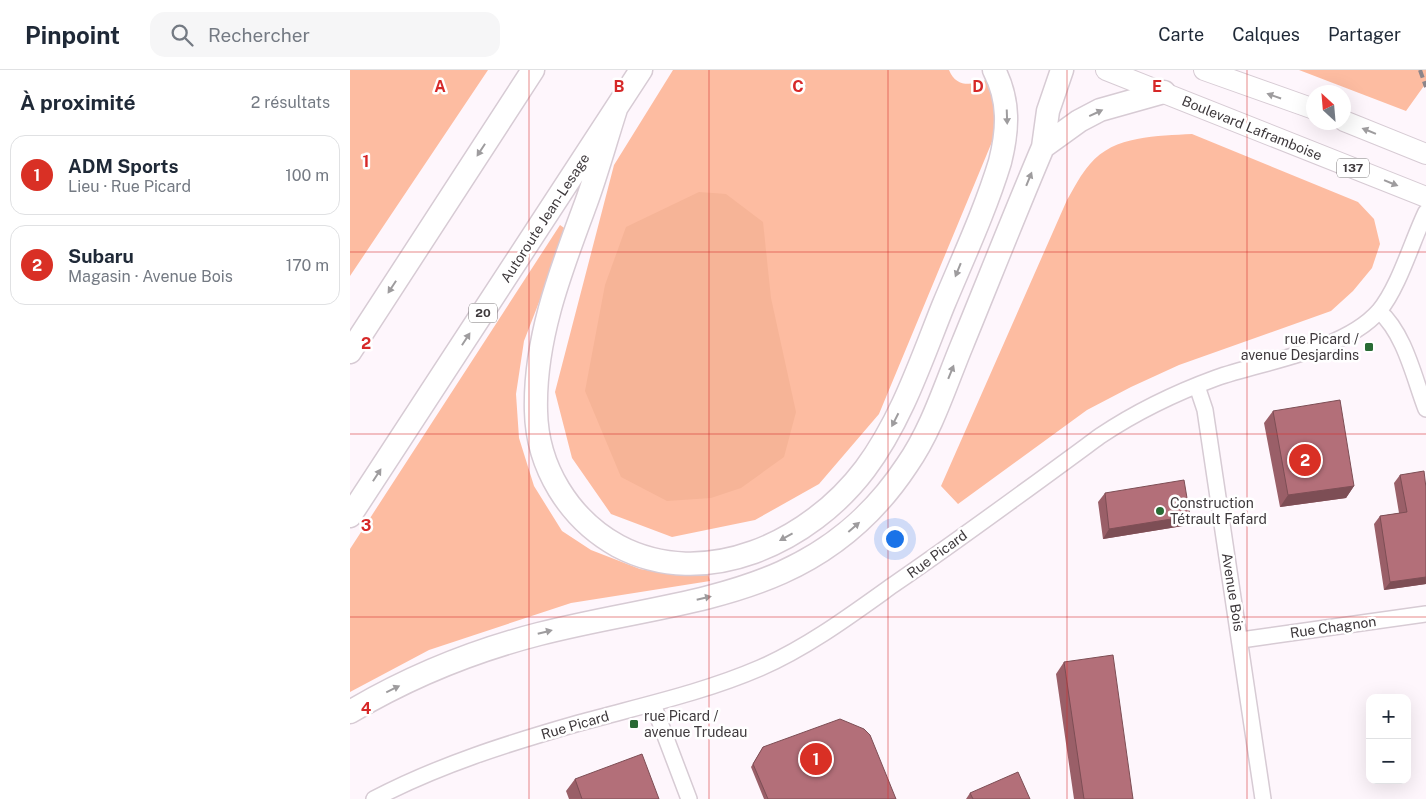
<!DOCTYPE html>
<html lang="fr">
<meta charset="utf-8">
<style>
:root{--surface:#fff;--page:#f6f6f7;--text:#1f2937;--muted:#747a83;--line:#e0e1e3;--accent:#d93025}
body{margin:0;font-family:"Public Sans",sans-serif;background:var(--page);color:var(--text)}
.controls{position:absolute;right:15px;bottom:15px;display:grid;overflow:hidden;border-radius:10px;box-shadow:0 5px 20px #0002}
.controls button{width:45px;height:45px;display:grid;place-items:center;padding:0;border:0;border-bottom:1px solid var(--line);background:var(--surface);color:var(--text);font:25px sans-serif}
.compass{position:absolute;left:956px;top:15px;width:45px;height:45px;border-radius:50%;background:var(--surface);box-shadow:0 5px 20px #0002;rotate:334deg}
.you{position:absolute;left:544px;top:468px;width:18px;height:18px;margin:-12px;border:4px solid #fff;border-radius:50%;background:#1a73e8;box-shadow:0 0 0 8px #1a73e833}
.badge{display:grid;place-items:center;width:32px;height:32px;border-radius:50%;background:var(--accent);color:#fff;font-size:16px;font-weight:700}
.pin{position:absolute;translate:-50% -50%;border:2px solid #fff;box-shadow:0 1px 5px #0006}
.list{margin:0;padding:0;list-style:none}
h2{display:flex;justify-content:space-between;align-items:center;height:65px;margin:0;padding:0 20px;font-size:21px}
h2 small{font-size:16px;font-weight:400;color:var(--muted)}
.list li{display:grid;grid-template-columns:32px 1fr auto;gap:15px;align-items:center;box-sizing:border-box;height:80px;margin:0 10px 10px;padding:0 10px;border:1px solid var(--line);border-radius:15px}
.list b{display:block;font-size:19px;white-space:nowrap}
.list p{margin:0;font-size:16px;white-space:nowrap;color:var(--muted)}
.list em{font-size:16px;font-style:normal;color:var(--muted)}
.icon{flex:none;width:28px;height:28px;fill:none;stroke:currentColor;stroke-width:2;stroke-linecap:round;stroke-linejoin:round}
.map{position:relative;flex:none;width:1076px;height:729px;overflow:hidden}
header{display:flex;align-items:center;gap:30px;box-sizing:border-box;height:70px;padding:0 25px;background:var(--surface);border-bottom:1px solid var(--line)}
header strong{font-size:24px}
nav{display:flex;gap:28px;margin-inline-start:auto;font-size:18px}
.search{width:350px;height:45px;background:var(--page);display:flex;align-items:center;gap:12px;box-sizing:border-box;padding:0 18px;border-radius:15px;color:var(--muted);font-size:19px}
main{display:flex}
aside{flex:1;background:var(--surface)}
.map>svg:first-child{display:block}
</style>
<header>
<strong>Pinpoint</strong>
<div class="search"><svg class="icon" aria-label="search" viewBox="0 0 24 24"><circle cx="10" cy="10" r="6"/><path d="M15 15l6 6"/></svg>Rechercher</div>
<nav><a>Carte</a><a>Calques</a><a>Partager</a></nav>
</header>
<main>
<aside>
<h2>À proximité<small>2 résultats</small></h2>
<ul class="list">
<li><span class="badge">1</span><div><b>ADM Sports</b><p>Lieu · Rue Picard</p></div><em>100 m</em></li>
<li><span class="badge">2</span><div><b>Subaru</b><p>Magasin · Avenue Bois</p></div><em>170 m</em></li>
</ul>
</aside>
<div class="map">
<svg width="1076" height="729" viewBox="0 0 1076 729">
<rect width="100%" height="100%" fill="#fef6fc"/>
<path fill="#fdbca1" d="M0,0H138L0,206Z
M323,0H599C606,18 622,15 636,10L645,37L644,67L529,344L469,414L405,450L322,467L261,444L222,388L205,322L264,95Z
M949,0H1076V13L1056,41Z
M842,64L1008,132L1024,149L1030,174L1022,198L1003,221L981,241L829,295L781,317L737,340L608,434L591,416L717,130C724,118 731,104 740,94C764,65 808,66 842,64Z
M210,155L217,160L174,271L166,324L169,368L184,416L212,461L241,480L290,499L322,504H358L360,511L221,533L79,580L0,622V479Z"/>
<path fill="#f6b497" d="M349,122L376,124L413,152L421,228L446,342L434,387L391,418L361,428L317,431L271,407L235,321L255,215L276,157Z"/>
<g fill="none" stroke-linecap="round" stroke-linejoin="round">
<g stroke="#d7cbd4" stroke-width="18">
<path id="minor" d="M1029,241C1055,264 1064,308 1076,339
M847,316L855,340L913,729
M891,570L1076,544
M303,634L339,729
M24,729C89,695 159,673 229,653C290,636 352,623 410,598C458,577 501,545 543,515C613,467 682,416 750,366C786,342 825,323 866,308C914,291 994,281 1029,241C1049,217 1062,171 1076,142"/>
</g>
<g stroke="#d7cbd4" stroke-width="22">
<path id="major" d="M756,0L1076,127
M854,0L964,39
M994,51L1076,84"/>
</g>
<g stroke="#d7cbd4" stroke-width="25">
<path id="highway" d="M266,39C256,70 247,103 236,133C211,200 184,269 186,341C187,397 219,449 268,476C355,522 460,472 515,399C551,351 571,291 593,236C613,188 635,141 650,92C658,60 660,31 644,0
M693,77L729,51L750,40L814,22
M0,282L183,0
M0,446L291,0
M0,642C59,607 123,581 189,564C332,527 466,533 557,395C582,359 595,316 612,275C639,209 665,143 693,77L698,41L712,0"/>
</g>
<use href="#minor" stroke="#fff" stroke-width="15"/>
<use href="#major" stroke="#fff" stroke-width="20"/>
<use href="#highway" stroke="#fff" stroke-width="22"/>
<path stroke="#8c858a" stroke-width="4" stroke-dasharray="8 4" stroke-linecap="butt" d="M1070,0L1076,17"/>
</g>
<path fill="#9a5f68" d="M923,341L1004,416L996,428L930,437L914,353Z
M1050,405L1076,418V514L1034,520L1024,454L1030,446L1049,443L1044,413Z
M755,423L840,446L833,456L753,469L748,432Z
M714,592L783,729H724L706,604Z
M413,677L546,729H414L401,697Z
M225,709L309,729H219L216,721Z
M620,723L680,729H616Z"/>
<path fill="#7d4e55" d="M1004,416L996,428L930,437L938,425Z
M840,446L833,456L753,469L759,459Z
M1076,507V514L1034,520L1040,512Z"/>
<path fill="#b36f79" stroke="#7d4e55" d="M990,330L1004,416L938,425L923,341Z
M1074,401L1076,418V507L1040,512L1030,446L1057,442L1050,405Z
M834,410L840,446L759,459L755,423Z
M763,585L783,729H734L714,592Z
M490,649L514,659L520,665L546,729H418L403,694L413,677Z
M292,684L309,729H232L225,709Z
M668,702L680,729H623L620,723Z"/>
<defs><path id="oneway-solid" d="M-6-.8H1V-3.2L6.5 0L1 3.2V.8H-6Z" transform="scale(1.25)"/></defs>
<g fill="#9e9c9e">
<use href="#oneway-solid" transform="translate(924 26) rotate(-161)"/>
<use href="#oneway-solid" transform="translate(746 43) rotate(-25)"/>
<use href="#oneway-solid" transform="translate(657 47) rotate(88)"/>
<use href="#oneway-solid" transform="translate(1019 61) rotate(-158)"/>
<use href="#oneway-solid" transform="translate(131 80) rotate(123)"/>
<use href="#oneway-solid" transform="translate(679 109) rotate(-68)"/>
<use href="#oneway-solid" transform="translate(1041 113) rotate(22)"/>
<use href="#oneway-solid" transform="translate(608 200) rotate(112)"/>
<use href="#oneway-solid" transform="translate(42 217) rotate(123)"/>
<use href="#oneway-solid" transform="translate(116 269) rotate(-57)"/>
<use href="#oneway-solid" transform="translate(601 302) rotate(-68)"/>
<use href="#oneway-solid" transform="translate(545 350) rotate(117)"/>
<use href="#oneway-solid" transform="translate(27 405) rotate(-57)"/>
<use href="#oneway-solid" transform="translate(504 457) rotate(-41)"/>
<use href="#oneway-solid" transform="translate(436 467) rotate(151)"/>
<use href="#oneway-solid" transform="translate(354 528) rotate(-13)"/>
<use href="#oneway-solid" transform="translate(195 562) rotate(-14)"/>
<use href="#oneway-solid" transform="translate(43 619) rotate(-26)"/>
</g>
<path fill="none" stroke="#d62828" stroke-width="1" stroke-opacity="0.55" d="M179,0V729M359,0V729M538,0V729M717,0V729M897,0V729M0,182H1076M0,364H1076M0,547H1076"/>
<g fill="#296b35" stroke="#fff" stroke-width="2">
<rect x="1014" y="272" width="10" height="10" rx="2.5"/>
<circle cx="810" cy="441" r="5"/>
<rect x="279" y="649" width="10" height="10" rx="2.5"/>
</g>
<g text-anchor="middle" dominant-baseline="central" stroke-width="5" stroke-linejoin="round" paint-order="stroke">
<g fill="#fff" stroke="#787476" stroke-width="1">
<rect x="987" y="88.5" width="32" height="19" rx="4"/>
<rect x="119" y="233.5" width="28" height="19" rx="4"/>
</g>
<g font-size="12" font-weight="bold" fill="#3e393c">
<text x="1003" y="98">137</text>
<text x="133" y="243">20</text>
</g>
<g font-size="14" fill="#3e393c" stroke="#fff">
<text transform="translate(902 58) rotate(22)">Boulevard Laframboise</text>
<text transform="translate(195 148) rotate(-57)">Autoroute Jean-Lesage</text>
<text transform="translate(587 484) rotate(-36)">Rue Picard</text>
<text transform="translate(883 522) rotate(81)">Avenue Bois</text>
<text transform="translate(983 557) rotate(-8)">Rue Chagnon</text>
<text transform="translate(225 655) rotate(-16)">Rue Picard</text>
</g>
<g font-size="14" fill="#3e393c" stroke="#fff" text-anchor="start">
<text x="1009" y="269" text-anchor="end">rue Picard /<tspan x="1009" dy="16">avenue Desjardins</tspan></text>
<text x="820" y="433">Construction<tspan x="820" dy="16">Tétrault Fafard</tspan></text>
<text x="294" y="646">rue Picard /<tspan x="294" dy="16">avenue Trudeau</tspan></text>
</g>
</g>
<g font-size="16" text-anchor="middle" font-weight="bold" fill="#d62828" stroke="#fff" stroke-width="5" stroke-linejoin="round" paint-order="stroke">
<text x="90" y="22">A</text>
<text x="269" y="22">B</text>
<text x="448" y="22">C</text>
<text x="628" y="22">D</text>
<text x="807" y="22">E</text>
<text x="16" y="97">1</text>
<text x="16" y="279">2</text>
<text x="16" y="461">3</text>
<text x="16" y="644">4</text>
</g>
</svg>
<div class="controls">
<button>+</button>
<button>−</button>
</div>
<svg class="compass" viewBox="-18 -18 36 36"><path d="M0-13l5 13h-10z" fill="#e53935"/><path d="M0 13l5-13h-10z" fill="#747a83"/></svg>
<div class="you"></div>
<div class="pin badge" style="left:466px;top:689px">1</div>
<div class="pin badge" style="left:955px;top:390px">2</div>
</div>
</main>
